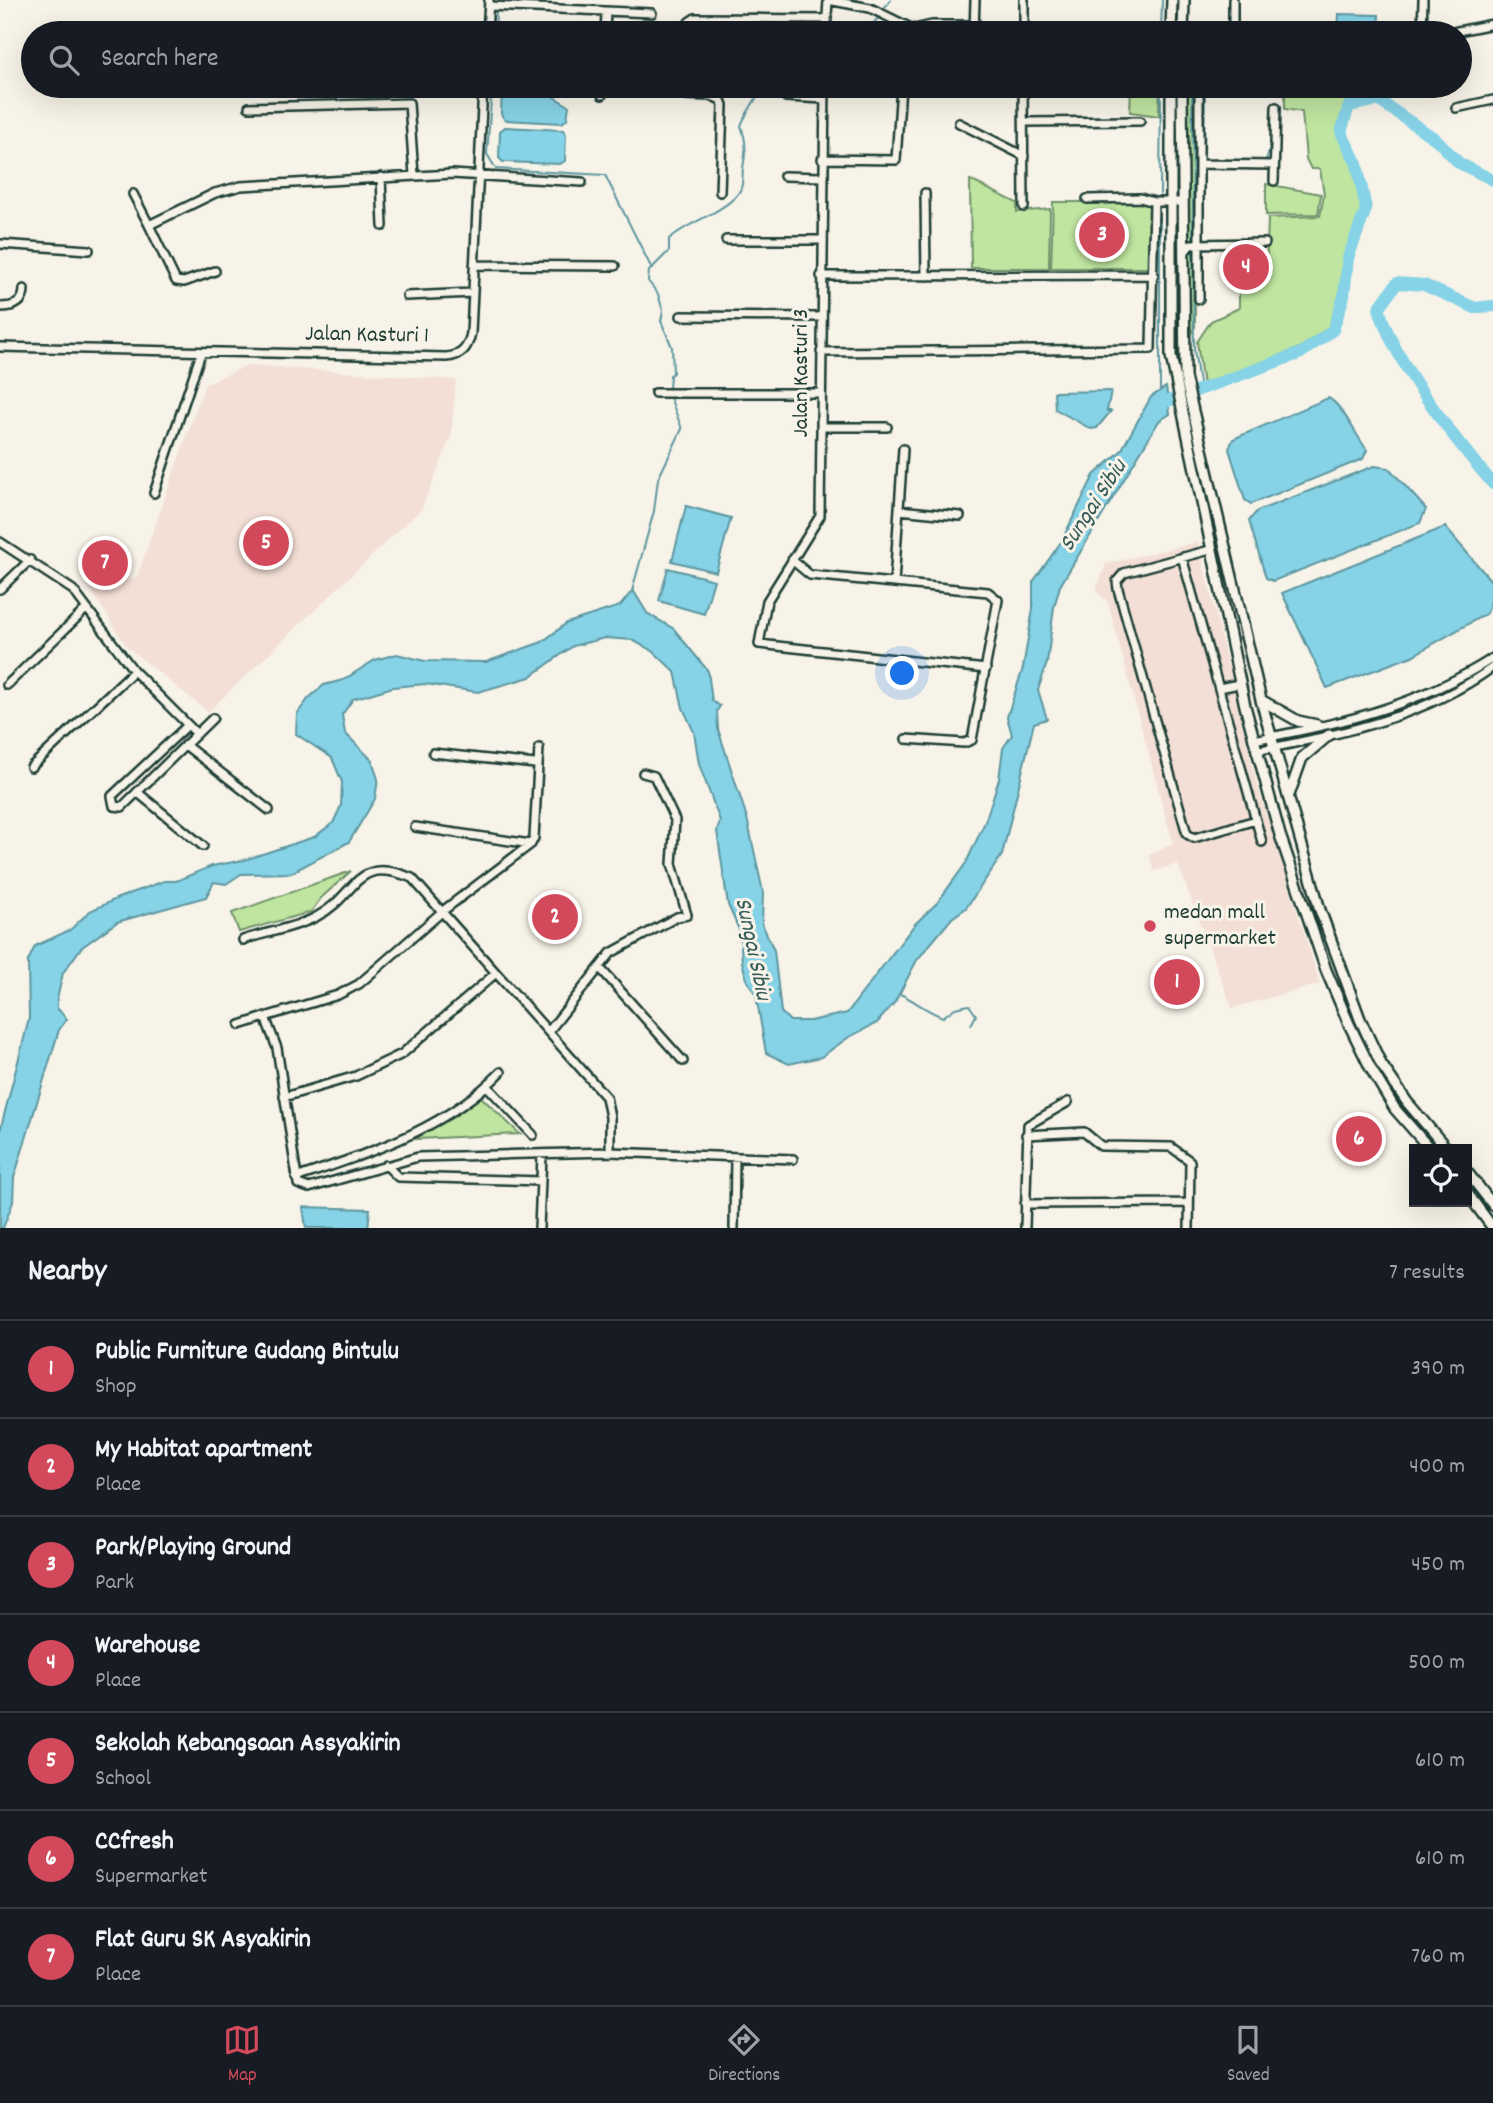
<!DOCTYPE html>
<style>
:root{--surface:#171b24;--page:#20242c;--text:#f1f3f6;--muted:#9ea1a6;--line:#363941;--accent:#d1495b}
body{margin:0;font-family:Dekko,sans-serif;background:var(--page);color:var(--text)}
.controls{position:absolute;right:21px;bottom:21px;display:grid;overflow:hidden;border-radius:0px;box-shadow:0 7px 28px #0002}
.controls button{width:63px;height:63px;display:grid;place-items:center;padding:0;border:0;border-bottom:2px solid var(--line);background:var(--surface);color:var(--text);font:35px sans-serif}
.you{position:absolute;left:903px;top:674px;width:24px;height:24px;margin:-18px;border:5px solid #fff;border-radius:50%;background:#1a73e8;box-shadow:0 0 0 10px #1a73e833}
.badge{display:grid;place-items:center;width:46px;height:46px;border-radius:50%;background:var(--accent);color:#fff;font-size:23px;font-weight:700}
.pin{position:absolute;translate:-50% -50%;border:4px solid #fff;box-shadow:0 2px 7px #0006}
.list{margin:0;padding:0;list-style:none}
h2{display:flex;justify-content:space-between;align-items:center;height:91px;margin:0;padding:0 28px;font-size:30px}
h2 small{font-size:23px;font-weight:400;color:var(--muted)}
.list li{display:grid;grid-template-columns:46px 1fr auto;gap:21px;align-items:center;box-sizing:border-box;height:98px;padding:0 28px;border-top:2px solid var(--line)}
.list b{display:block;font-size:26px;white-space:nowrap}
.list p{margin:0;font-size:23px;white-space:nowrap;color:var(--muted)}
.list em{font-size:23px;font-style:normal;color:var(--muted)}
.icon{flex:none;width:38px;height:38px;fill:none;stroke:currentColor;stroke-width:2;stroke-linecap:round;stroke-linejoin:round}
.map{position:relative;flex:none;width:1493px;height:1228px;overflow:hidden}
.search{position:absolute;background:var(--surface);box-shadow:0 7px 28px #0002;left:21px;right:21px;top:21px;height:77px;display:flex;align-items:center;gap:18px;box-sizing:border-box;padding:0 24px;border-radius:38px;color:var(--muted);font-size:26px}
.sheet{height:777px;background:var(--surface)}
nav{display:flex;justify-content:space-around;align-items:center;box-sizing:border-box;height:98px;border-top:2px solid var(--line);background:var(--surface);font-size:19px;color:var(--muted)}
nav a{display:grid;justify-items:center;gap:4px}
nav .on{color:var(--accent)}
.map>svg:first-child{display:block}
</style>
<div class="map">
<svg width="1493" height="1228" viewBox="0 0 1493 1228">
<rect width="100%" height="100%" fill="#f7f3e8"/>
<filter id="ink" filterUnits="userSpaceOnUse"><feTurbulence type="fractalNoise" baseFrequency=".0143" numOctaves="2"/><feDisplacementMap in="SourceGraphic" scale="14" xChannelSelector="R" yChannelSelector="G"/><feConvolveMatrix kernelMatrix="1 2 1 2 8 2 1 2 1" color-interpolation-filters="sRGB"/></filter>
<g filter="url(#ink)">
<path fill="#f3dfd5" d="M249,365L456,380L451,437L422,508L208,712L127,647L85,581L136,579L205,384Z
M1198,542L1256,780L1320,984L1232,1008L1178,864L1154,871L1149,855L1173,844L1108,603L1096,590L1106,564Z"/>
<path fill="#bfe5a0" stroke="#6f916a" stroke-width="2" d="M1131,86H1160L1159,116L1130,112Z
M1186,86H1194L1195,327L1189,336Z
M1302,86H1345L1346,104L1339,133L1353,163L1364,208L1346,255L1341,294L1329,327L1300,348L1203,386L1197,342L1211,321L1239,308V276L1266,275L1268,218L1320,216L1324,194L1320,169H1311L1306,159L1302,112L1285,109V93L1301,91Z
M970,180L1017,203V212L1050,209L1049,268H971Z
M1266,184L1321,194L1318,214L1266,215Z
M1053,202H1152L1151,268H1051Z
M351,871L321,898L311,912L239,932L232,913Z
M481,1097L520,1134L416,1139Z"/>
<path fill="#86d2e6" stroke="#5d969f" stroke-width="2" d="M1339,14L1379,15L1378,33H1338Z
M502,86H555L554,97L569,106L567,119L562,123L505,120L501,114Z
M505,127L563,130L566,134L565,161L560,164L503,162L499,158L500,131Z
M1166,387L1170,414L1159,421L1060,586L1054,607L1047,663L1038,690L1047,719L1034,723L1002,855L966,908L952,918L917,960L895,1002L877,1023L849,1037L821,1057L789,1064L766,1053L756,995L747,980L742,962L740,932L728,905L717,831L720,821L699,764L694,732L683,708L675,672L653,651L632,640L605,638L573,646L530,677L478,692L425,684L393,687L353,699L342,715L345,733L372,760L378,779L375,799L349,842L291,873L241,874L226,884L214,882L206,897L117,922L81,948L63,973L57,999V1008L67,1019L59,1030L14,1178L13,1202L3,1228H0V1131L29,1019L28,961L35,946L70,930L90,911L118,898L164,881H176L212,866L244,860L314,837L333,823L341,806L342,782L332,758L296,734L297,714L309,698L324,685L343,680L375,660L397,654L425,661L486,662L542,642L567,623L620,606L633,590L647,613L674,629L708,671L712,701L720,706L717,711L718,729L747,818L763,892L762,924L774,950L781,1012L790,1021H810L847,1013L915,924L937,903L966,863L985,822L999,779L1003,748L1012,735L1007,717L1023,668L1033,609V582L1061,542L1094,475L1121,451L1151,397Z
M1111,391L1107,411H1111L1097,428L1091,429L1055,409L1054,392Z
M1328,398C1341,403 1357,437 1367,450L1363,459L1251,504L1245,500L1229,449L1233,439Z
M1374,466L1389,468L1426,509L1420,523L1273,581L1266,578L1249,521L1257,511Z
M686,506L731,518L716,572L672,561Z
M1445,527L1492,582L1493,595L1487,613L1412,656L1327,688L1282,593Z
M668,568L714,580L704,614L659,601Z
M303,1207L370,1209L368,1228H306Z"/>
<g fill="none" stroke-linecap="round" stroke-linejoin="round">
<path stroke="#5d969f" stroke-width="2" d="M885,7L891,0
M495,33L496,13
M865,33L879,17
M1161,33L1162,0
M492,86L487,154L496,169L605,175L652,269
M1192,86L1193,239
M1205,86L1204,160H1236
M1239,160H1266L1269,151
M1204,172V198
M1160,194L1161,86
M1204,207V237
M1160,213V390
M1193,248L1194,349L1200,390
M1204,249V284
M669,388L670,375L673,373L672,347L661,321L663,311L658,294L648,281L649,271L669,251V239C689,221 719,215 737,195C744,188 742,177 743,168C746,152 747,142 741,126C746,111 759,98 761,86
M632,591L654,511L658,479L682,429L670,397
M900,994C916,1001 926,1011 943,1017L955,1008L969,1005L976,1015L971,1025"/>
<path stroke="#86d2e6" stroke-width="12" d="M1493,306L1475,308L1424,285L1397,283L1379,308C1393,361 1456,441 1493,484
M1157,410L1160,404L1301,353L1333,330L1344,296L1348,258L1366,209L1357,164L1341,132L1349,106L1378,100L1437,140L1459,163L1493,180"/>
<g stroke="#1f3d34" stroke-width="12">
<path id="minor" d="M828,0L870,8L921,33
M489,6L652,13
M914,29L932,25H974
M487,33L489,0
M605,33L606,12
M687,33L689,22L695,18L827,19
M826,33L828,0
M974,33L975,0
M1024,33V0
M1233,33V0
M1422,33L1423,0
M1448,33L1493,24
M684,86V95L712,96L721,100L723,105L720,192
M825,86L820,516L767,601L759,644L986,669
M1023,86L1024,207
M1199,86V299
M602,95L603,86
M786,97L824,99
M249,107L409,103L414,175
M1456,108L1493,100
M1024,122L1140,121
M959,123L1024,156
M822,159L896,160L901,86
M1199,164L1274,165
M784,176L823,177
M381,177L383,226
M1274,181L1276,107
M925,193L926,276
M133,194L149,225
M1154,202H1182
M726,240H821
M0,244L89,250
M1183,254L1191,244L1265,243
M474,265L615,266
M215,271L184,282L176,281L149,225L215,193L241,186L452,174L582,182
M821,276L1154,275
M407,296L473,293
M0,307C13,307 24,304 24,289
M681,316L821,317
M0,347L446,357C462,356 468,348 471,333L483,86
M821,352L1151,349L1154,202L1140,198L1087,199
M655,393H821
M822,427H887
M154,493L201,353
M899,510L960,516
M0,542L73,590L134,671L197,734
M1210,550L1124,573L1117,581L1118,589L1187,834L1194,838L1256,820
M1182,557L1262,842
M792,560L810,575L988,592L998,600L972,740L964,743L906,739
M894,583L903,449
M0,589L30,560
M7,685L85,610
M1219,688L1239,684
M188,725L112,796L114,806L122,807L213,718
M1253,740C1338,725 1420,705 1493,658
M185,745L269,810
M539,748L534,838L531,844L444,910L359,984L338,995L265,1017L277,1048L298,1184L309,1188L418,1157L610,1152L793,1159
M1256,751C1339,734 1424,718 1493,667
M433,753L535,764
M31,767L134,671
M137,792L203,846
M415,827L531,844
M243,940C266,932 295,928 316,917C359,895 353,854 412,878L606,1097L610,1117V1152
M600,968L683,1061
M240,1025L265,1017
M549,1031L611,953L677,917L687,915L672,864L675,820L654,776L643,773
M487,1086L533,1135
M284,1097L356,1076L402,1054L496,973
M1026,1135L1084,1132L1101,1146L1171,1147L1190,1161L1189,1228
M386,1165L398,1177L541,1181
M296,1178C371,1152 444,1130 501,1072
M1025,1204L1189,1203
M539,1228L542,1155
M734,1228L735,1157
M1025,1228L1028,1125L1068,1102"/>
</g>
<g stroke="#1f3d34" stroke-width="14">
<path id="tertiary" d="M1171,33L1172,0
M1183,33L1184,0
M1171,86V356L1245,706L1280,835L1326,970L1349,1024L1371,1069L1395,1109L1430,1149
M1182,86L1185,377L1261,700L1320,910L1360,1019L1381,1064L1407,1102L1447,1149
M1261,700L1298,721L1317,725
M1289,795L1302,758L1329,735
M1467,1172L1493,1205
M1467,1193L1493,1228"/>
</g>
<use href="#minor" stroke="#f7f3e8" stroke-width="7"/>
<use href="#tertiary" stroke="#f7f3e8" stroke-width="9"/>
</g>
</g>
<circle fill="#d1495b" stroke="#f7f3e8" stroke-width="2.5" cx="1150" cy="926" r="7"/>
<g text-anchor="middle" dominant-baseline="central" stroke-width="6" stroke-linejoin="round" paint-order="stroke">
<g font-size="23" fill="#1f3d34" stroke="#f7f3e8">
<text transform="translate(367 336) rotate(1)">Jalan Kasturi 1</text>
<text transform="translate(802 373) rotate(-90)">Jalan Kasturi 3</text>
</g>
<g font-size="23" fill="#1f3d34" stroke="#f7f3e8" text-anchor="start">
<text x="1164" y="913">medan mall<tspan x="1164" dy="26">supermarket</tspan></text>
</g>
<g font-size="24" font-style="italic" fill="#345b58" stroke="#f7f3e8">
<text transform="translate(1094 506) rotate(-57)">Sungai Sibiu</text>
<text transform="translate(752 949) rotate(78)">Sungai Sibiu</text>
</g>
</g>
</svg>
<div class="controls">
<button><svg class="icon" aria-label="locate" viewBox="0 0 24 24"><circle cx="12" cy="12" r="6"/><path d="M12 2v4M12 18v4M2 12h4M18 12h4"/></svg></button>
</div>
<div class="you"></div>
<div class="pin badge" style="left:1177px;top:982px">1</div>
<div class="pin badge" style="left:555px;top:917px">2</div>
<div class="pin badge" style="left:1102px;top:235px">3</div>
<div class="pin badge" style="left:1246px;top:267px">4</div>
<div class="pin badge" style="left:266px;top:543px">5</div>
<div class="pin badge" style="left:1359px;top:1139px">6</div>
<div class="pin badge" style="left:105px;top:563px">7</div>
<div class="search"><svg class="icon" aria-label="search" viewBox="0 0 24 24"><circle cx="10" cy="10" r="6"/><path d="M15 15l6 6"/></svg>Search here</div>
</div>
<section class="sheet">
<h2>Nearby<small>7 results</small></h2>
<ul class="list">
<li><span class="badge">1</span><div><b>Public Furniture Gudang Bintulu</b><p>Shop</p></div><em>390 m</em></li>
<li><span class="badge">2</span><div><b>My Habitat apartment</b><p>Place</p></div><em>400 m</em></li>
<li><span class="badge">3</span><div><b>Park/Playing Ground</b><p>Park</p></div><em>450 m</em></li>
<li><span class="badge">4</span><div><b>Warehouse</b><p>Place</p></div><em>500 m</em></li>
<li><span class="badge">5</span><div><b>Sekolah Kebangsaan Assyakirin</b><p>School</p></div><em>610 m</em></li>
<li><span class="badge">6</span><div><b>CCfresh</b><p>Supermarket</p></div><em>610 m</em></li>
<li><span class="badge">7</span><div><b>Flat Guru SK Asyakirin</b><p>Place</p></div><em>760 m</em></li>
</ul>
</section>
<nav>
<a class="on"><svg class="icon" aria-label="map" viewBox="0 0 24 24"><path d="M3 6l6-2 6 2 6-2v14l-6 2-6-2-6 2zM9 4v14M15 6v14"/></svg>Map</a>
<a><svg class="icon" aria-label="directions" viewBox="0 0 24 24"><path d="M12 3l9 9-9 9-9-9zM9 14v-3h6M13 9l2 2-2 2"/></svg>Directions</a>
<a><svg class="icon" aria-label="saved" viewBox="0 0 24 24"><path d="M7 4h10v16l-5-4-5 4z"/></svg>Saved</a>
</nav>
